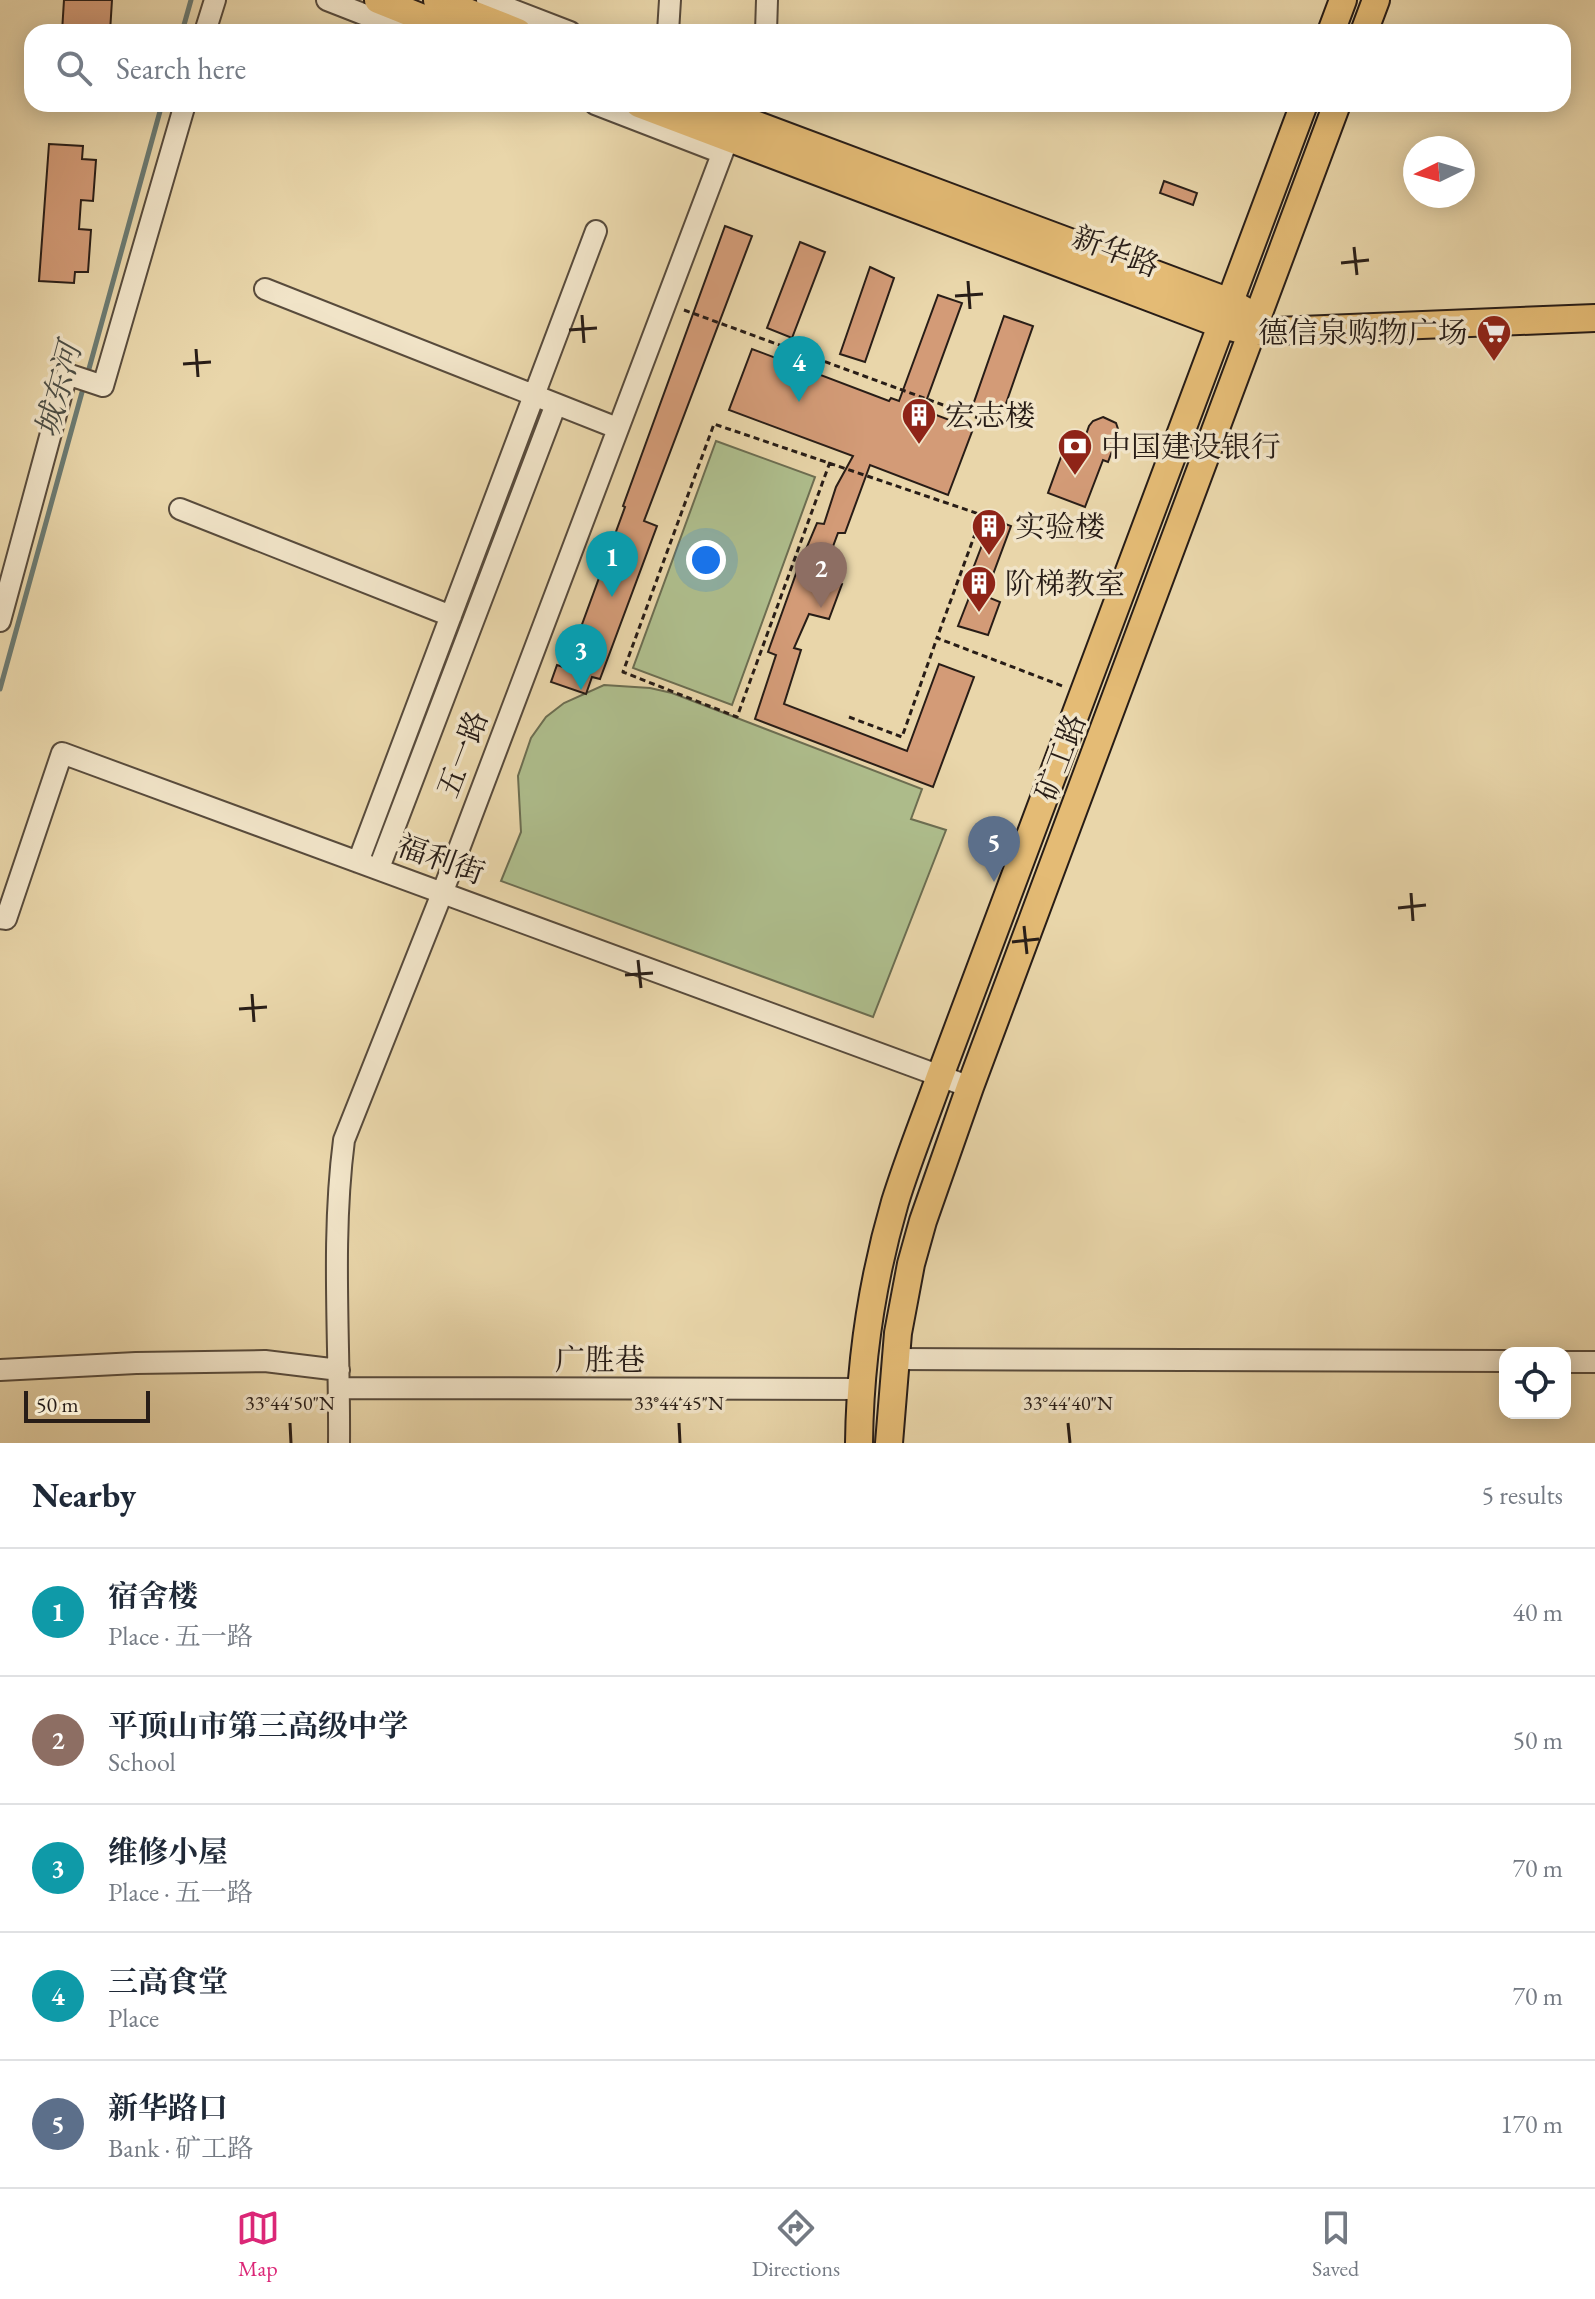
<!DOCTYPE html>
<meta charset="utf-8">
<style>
:root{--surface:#fff;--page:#f6f6f7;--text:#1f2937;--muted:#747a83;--line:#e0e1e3;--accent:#db2777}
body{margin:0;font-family:"EB Garamond","Noto Serif SC",serif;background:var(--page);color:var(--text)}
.controls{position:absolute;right:24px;bottom:24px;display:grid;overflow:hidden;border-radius:16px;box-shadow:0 4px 20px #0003}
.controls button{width:72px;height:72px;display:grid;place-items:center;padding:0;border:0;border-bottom:2px solid var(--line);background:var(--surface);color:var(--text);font:40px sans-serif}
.compass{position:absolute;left:1403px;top:136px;width:72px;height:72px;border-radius:50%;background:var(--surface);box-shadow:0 4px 20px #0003;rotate:265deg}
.scale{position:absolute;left:24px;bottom:20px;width:126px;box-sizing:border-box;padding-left:8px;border:4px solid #281d17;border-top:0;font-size:22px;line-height:28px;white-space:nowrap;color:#281d17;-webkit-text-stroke:6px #f1e4c8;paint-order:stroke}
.you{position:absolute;left:706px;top:560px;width:28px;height:28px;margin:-20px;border:6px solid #fff;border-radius:50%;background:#1a73e8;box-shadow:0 0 0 12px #1a73e833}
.badge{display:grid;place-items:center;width:52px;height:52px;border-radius:50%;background:var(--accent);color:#fff;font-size:26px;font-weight:700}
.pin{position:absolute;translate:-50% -66px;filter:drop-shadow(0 2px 4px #0008)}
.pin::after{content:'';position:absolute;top:42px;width:28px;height:24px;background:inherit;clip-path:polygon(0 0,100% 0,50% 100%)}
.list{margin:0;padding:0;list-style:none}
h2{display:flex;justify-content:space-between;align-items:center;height:104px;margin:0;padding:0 32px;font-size:34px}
h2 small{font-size:26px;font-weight:400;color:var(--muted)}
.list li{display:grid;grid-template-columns:52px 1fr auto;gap:24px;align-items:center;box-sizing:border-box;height:128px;padding:0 32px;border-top:2px solid var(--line)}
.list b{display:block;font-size:30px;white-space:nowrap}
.list p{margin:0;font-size:26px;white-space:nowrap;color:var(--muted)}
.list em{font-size:26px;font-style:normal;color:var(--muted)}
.icon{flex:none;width:44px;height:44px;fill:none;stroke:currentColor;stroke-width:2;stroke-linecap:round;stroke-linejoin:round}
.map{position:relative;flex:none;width:1595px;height:1443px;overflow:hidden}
.search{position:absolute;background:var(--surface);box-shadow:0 4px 20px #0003;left:24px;right:24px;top:24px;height:88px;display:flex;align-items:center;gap:20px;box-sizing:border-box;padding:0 28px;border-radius:24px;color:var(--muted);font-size:30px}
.sheet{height:744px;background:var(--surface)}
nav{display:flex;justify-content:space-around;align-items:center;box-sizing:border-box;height:112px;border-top:2px solid var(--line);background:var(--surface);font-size:22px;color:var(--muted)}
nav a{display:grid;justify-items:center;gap:4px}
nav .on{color:var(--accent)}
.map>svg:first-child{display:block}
</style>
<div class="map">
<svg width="1595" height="1443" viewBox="0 0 1595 1443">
<rect width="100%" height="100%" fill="#e9d6aa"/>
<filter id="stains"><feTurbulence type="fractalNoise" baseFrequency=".0025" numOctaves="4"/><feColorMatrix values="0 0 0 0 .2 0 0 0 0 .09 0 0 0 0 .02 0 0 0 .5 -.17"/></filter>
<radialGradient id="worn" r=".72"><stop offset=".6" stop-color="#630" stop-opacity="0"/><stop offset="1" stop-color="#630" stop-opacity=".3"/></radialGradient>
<path fill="#afbf8e" stroke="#6c6e52" stroke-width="2" d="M716,441L815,477L732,705L633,668Z
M604,685L650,688L672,693L922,789L911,819L946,830L873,1017L501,881L521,832L518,776L531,738L546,717L564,703Z"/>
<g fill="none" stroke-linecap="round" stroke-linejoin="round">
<path stroke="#6b7a72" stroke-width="5" d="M182,32L191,0
M87,376L162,104
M0,689L84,385"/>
</g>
<path fill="#d39b77" stroke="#281d17" stroke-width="2" d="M64,0H112L110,32H62Z
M49,144L83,146L82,159L96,160L93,201L81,200L79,229L91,230L88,272H75L74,283L39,281Z
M1164,181L1197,193L1193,205L1160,193Z
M725,226L752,236L644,521L657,526L600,679L592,677L586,694L551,682L557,665L566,668L625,507L623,506Z
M800,242L825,252L792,338L767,328Z
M870,267L894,278L865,362L840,354Z
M938,295L962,303L923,410L973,429L948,495L870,465L845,533H838L822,576L842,584L829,619L809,614L794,648L801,650L784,704L907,751L939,664L974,677L933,787L755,719L776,655L768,652L798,568L817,523L824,524L836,487L853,456L729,410L752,349L889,401L891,398L899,401Z
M1004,316L1033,326L1002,415L973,405Z
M1103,417L1116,423L1119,432L1108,462L1103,460L1085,507L1048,493L1065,446L1080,452L1089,426L1093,421Z
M992,519L1011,526L985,596L1000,602L988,635L958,626L972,590L966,587Z"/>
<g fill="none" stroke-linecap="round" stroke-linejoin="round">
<g stroke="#584b3c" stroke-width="24">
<path id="minor" d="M327,0L409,32
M487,0L570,32
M205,32L215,0
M668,32L670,0
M766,32L767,0
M595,104L722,153
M265,289L617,428
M180,509L451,616
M0,621L67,374L103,386L185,104
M358,862L596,231
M379,868L556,404
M0,918L6,919L62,753L970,1087
M895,1359L1505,1361
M1565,1362H1595
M0,1370L136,1363L265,1361L339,1370
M339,1388L862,1389
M339,1443C340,1342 331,1240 344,1140L443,891L741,104"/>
</g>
<g stroke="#281d17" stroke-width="30">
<path id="major" d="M378,0L458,32
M437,0L518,32
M1331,32L1343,0
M1364,32L1376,0
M639,104L1222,325L1250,332L1595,318
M701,104L1230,302L1244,310
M859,1443C860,1361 872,1281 895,1202C908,1160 925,1118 940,1076L1304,104
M889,1443L898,1333L911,1264L923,1221L970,1087L1337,104"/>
</g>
<path stroke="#281d17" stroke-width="3" stroke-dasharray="6 4" stroke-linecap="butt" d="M684,310L984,420
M830,462L737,717L623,672L714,424L982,515L937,638L1065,687
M849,717L902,737L937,638"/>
<use href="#minor" stroke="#f1e4c8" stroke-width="20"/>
<use href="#major" stroke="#e4bb75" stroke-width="26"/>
</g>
<path fill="none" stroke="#281d17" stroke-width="3" d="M1354,247L1357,275M1341,263L1369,260M968,281L970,309M955,296L983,294M582,315L584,343M569,330L597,328M196,349L198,377M183,364L211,362M1411,893L1413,921M1398,908L1426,905M1024,926L1027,954M1012,942L1039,939M638,960L641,988M625,975L653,973M252,994L254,1022M239,1009L267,1007M290,1423L291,1443M679,1423L680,1443M1068,1423L1070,1443"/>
<defs>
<g id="supermarket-pin" transform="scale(1.8)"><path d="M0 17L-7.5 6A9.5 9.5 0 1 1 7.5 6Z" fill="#8f2418" stroke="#f1e4c8"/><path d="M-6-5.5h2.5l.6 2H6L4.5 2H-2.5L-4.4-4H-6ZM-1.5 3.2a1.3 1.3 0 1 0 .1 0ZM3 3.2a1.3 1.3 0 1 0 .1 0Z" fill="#fff"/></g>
<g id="building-pin" transform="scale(1.8)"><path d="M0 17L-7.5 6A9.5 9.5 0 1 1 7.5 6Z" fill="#8f2418" stroke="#f1e4c8"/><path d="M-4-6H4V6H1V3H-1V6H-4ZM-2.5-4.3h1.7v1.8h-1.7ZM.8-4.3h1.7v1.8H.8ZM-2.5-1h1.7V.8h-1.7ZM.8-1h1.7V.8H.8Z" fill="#fff"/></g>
<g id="bank-pin" transform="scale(1.8)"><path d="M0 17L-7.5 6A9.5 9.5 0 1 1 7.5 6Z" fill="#8f2418" stroke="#f1e4c8"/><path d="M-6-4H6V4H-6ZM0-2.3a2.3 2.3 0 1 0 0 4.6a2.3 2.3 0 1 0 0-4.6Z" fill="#fff"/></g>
</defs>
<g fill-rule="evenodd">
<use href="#supermarket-pin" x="1494" y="332"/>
<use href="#building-pin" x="919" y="415"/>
<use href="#bank-pin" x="1075" y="446"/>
<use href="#building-pin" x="989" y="526"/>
<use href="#building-pin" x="979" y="583"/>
</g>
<g text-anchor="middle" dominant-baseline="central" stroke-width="7" stroke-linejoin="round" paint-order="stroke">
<g font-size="30" fill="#281d17" stroke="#f1e4c8">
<text transform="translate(1116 251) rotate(21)">新华路</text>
<text transform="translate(462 754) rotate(-69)">五一路</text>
<text transform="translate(1060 757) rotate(-69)">矿工路</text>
<text transform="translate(441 859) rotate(20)">福利街</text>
<text x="600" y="1359">广胜巷</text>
</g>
<g font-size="30" fill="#281d17" stroke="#f1e4c8" text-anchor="start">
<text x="1468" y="332" text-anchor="end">德信泉购物广场</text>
<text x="945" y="415">宏志楼</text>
<text x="1101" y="446">中国建设银行</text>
<text x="1015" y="526">实验楼</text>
<text x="1005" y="583">阶梯教室</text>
</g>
<g font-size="32" font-style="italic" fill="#4a4c44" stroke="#f1e4c8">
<text transform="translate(58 390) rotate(-75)">城东河</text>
</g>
</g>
<g font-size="20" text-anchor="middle" fill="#281d17" stroke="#f1e4c8" stroke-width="7" stroke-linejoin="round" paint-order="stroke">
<text x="290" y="1410">33°44'50"N</text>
<text x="679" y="1410">33°44'45"N</text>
<text x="1068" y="1410">33°44'40"N</text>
</g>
<rect width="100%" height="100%" filter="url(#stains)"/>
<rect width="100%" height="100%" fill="url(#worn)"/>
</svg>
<div class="controls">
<button><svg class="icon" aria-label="locate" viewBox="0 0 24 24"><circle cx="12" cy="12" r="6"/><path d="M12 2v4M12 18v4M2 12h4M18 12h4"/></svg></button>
</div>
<svg class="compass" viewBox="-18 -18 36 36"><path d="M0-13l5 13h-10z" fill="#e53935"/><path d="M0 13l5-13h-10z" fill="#747a83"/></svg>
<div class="scale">50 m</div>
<div class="you"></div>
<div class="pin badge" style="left:612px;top:597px;background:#0f9aa8">1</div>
<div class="pin badge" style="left:821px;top:608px;background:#8d6e63">2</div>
<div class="pin badge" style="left:581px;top:690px;background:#0f9aa8">3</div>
<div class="pin badge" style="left:799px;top:402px;background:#0f9aa8">4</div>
<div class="pin badge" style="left:994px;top:882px;background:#5c6f8a">5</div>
<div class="search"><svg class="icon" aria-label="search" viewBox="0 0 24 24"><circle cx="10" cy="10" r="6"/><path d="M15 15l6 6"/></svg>Search here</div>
</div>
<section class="sheet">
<h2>Nearby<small>5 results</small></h2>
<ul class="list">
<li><span class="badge" style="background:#0f9aa8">1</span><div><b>宿舍楼</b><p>Place · 五一路</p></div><em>40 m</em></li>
<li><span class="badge" style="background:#8d6e63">2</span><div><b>平顶山市第三高级中学</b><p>School</p></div><em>50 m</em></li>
<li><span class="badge" style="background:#0f9aa8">3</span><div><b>维修小屋</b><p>Place · 五一路</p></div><em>70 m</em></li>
<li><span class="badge" style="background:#0f9aa8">4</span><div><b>三高食堂</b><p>Place</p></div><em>70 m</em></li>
<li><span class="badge" style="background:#5c6f8a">5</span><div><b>新华路口</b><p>Bank · 矿工路</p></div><em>170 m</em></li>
</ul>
</section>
<nav>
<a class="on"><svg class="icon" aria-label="map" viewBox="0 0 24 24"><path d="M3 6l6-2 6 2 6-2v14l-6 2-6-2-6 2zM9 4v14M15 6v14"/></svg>Map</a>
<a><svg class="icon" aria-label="directions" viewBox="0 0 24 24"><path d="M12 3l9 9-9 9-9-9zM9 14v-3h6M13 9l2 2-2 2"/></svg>Directions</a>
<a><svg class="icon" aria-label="saved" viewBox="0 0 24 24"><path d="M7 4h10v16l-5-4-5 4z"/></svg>Saved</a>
</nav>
